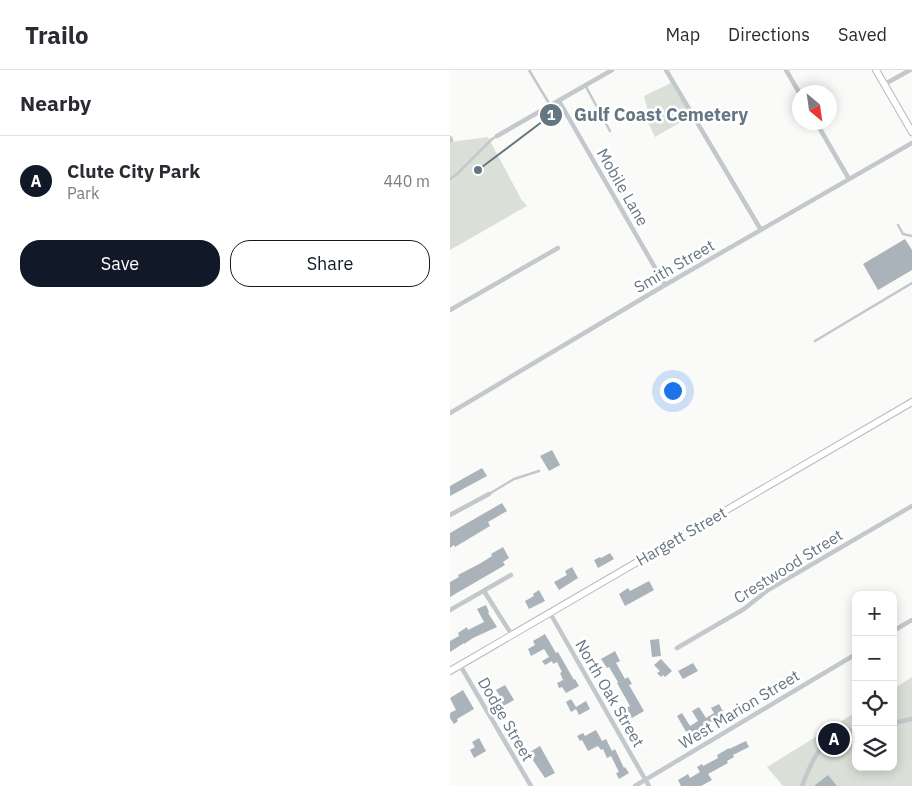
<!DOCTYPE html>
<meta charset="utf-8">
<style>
:root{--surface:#fff;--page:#f2f2f3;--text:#2b2b33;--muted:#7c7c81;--line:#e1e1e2;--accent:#111827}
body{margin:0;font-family:"IBM Plex Sans",sans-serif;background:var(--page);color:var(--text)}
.controls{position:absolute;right:15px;bottom:15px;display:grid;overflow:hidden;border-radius:10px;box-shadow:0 2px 12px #0003}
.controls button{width:45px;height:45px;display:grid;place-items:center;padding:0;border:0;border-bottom:1px solid var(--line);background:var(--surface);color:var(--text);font:25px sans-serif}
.compass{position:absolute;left:342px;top:15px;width:45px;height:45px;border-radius:50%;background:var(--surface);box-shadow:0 2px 12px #0003;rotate:151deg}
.you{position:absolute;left:222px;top:320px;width:18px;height:18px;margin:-12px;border:4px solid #fff;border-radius:50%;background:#1a73e8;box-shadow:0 0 0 8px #1a73e833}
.badge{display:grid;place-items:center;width:32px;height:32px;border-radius:50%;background:var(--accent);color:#fff;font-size:16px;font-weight:700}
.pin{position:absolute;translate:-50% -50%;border:2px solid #fff;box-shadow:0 1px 5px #0006}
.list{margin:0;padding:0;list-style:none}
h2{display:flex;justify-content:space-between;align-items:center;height:65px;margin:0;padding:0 20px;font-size:21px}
h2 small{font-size:16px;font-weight:400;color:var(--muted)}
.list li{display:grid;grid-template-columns:32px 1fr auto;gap:15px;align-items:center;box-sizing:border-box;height:90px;padding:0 20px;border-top:1px solid var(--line)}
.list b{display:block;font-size:19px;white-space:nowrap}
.list p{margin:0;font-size:16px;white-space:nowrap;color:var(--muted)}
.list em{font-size:16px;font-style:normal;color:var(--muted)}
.actions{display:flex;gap:10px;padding:15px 20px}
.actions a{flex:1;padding:11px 0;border:1px solid var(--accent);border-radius:20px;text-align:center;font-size:18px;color:var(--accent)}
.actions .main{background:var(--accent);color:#fff}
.icon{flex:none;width:28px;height:28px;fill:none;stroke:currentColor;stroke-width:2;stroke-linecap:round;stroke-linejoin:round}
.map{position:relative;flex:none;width:462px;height:716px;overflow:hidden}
header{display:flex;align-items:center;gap:30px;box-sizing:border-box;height:70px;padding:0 25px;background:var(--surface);border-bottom:1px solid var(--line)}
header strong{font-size:24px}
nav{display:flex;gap:28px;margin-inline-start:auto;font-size:18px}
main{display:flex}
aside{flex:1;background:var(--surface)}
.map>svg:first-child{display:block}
</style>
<header>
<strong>Trailo</strong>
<nav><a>Map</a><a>Directions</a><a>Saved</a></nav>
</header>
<main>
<aside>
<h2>Nearby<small></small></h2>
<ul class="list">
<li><span class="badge">A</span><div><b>Clute City Park</b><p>Park</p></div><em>440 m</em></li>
</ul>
<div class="actions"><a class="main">Save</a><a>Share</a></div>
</aside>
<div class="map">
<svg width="462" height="716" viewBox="0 0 462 716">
<rect width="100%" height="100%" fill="#fafaf8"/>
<path fill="#dadfd7" d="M221,13L241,46L205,67L196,48L199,45L194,26Z
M38,67L71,129L77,136L0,180V72Z
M462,607V716H333L317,697L406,642V697H443V619Z"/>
<path fill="#aab3b9" d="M455,169L462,180V200L428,220L413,194Z
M102,380L110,395L99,401L90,386Z
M32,398L37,406L0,426V416Z
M52,433L57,441L38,452L40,456L5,477L4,475L0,478V463Z
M53,477L59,488L53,492L55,495L0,527V512L9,507L8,505L31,493L42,486L41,484Z
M160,483L164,489L148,498L144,490L150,487L151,488Z
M122,497L128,508L109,520L104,512L117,505L115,501Z
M199,511L204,520L175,536L169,524L178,518L180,521Z
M89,520L95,531L79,539L75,531L84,526L83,524Z
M36,535L39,542L38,543L47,557L23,568L14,574V573L0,582V571L9,566L8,563L17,557L18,560L34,552L27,539Z
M95,564L106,583L108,582L124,610L125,609L129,616L116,623L112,617L109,618L107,613L113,610L110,603L112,602L107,592L103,594L102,591L95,595L92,591L99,587L94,579L81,586L78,579L85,575L83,571Z
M209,569L211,586L202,587L200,570Z
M165,581L170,591L166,593L175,609L178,607L182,614L179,615L194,641L182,648L175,639L180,636L167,613L168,612L159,597L157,598L151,589Z
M211,589L222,601L215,607L213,605L211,607L207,603L210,601L204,595Z
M243,593L248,601L233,609L228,601Z
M55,615L64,630L50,638L46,632L52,629L46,620Z
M13,620L24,639L7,649L8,651L4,654L0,648V643L6,640L0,628Z
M121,629L126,637L136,631L140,639L129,645L126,639L121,642L116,632Z
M269,634L275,645L259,653L261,656L254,660L253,659L239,667L227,646L232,643L240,656L248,651L242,641L249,637L256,648L264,643L261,638Z
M146,660L152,671L156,669L162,681L165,679L174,698L175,697L179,703L169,709L166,703L169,702L161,686L157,688L153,679L151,680L148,676L138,681L132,670L130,671L127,666L133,663L135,666Z
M29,668L36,681L24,688L20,680L25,677L22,672Z
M296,671L299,677L283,685L284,687L277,691L278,693L258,704L262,710L251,716H231L228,710L238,704L240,708L250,702L247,697L252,694L253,696L268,688L267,685L279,678V679Z
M90,676L105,703L95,708L78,683Z
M378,705L387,716H364Z"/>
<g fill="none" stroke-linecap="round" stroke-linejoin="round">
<g stroke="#b3babf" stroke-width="8">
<path id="secondary" d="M426,0L462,62
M0,601L462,332"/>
</g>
<path stroke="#c3c8cc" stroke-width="2.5" d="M79,0L100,35
M135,15L160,61
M0,109L7,104L42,69L47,66
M448,155L453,164L462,166
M365,271L462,213
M39,424L64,409L89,401"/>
<path stroke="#c3c8cc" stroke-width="4.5" d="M216,0L311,160
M336,0L350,24
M435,14L460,0
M109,31L215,215
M366,52L399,109
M47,66L162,0
M0,68L1,70
M0,240L108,178
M0,343L215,215L462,73
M0,445L39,424
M34,521L62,565
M0,540L61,505
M100,543L199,716
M443,561L462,550
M227,578L294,539L318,520L462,436
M10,595L81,716
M443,653L462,649
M185,716L406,584
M352,716C359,698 368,674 387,665C393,663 399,661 406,660"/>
<use href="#secondary" stroke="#fff" stroke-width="6"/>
</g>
<g text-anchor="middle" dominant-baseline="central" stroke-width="5" stroke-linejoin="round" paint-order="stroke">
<g font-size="16" fill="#657683" stroke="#fff">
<text transform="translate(173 117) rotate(60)">Mobile Lane</text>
<text transform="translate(224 196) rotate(-30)">Smith Street</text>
<text transform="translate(231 466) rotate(-30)">Hargett Street</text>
<text transform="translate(338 496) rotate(-32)">Crestwood Street</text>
<text transform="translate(160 623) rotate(60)">North Oak Street</text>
<text transform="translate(289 639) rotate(-31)">West Marion Street</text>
<text transform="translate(56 649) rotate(60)">Dodge Street</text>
</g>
</g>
<path fill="none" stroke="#657683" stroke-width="2" d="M28 100L101 45"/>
<g fill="#657683" stroke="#fff" stroke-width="2">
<circle cx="28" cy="100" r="5"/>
<circle cx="101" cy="45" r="12"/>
</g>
<g font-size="15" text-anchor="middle" font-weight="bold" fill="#fff">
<text x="101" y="50">1</text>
</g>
<g font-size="18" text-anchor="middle" font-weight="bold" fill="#657683" stroke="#fff" stroke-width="5" stroke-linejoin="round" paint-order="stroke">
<text x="211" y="51">Gulf Coast Cemetery</text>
</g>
</svg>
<div class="controls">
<button>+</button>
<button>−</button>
<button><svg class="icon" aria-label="locate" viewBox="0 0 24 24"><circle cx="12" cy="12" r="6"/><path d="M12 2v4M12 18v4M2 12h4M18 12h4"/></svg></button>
<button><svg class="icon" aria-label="layers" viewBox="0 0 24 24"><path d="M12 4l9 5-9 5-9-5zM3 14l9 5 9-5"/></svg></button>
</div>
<svg class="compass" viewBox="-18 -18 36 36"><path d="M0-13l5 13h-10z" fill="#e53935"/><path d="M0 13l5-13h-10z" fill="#7c7c81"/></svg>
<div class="you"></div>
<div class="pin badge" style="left:384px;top:669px">A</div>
</div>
</main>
